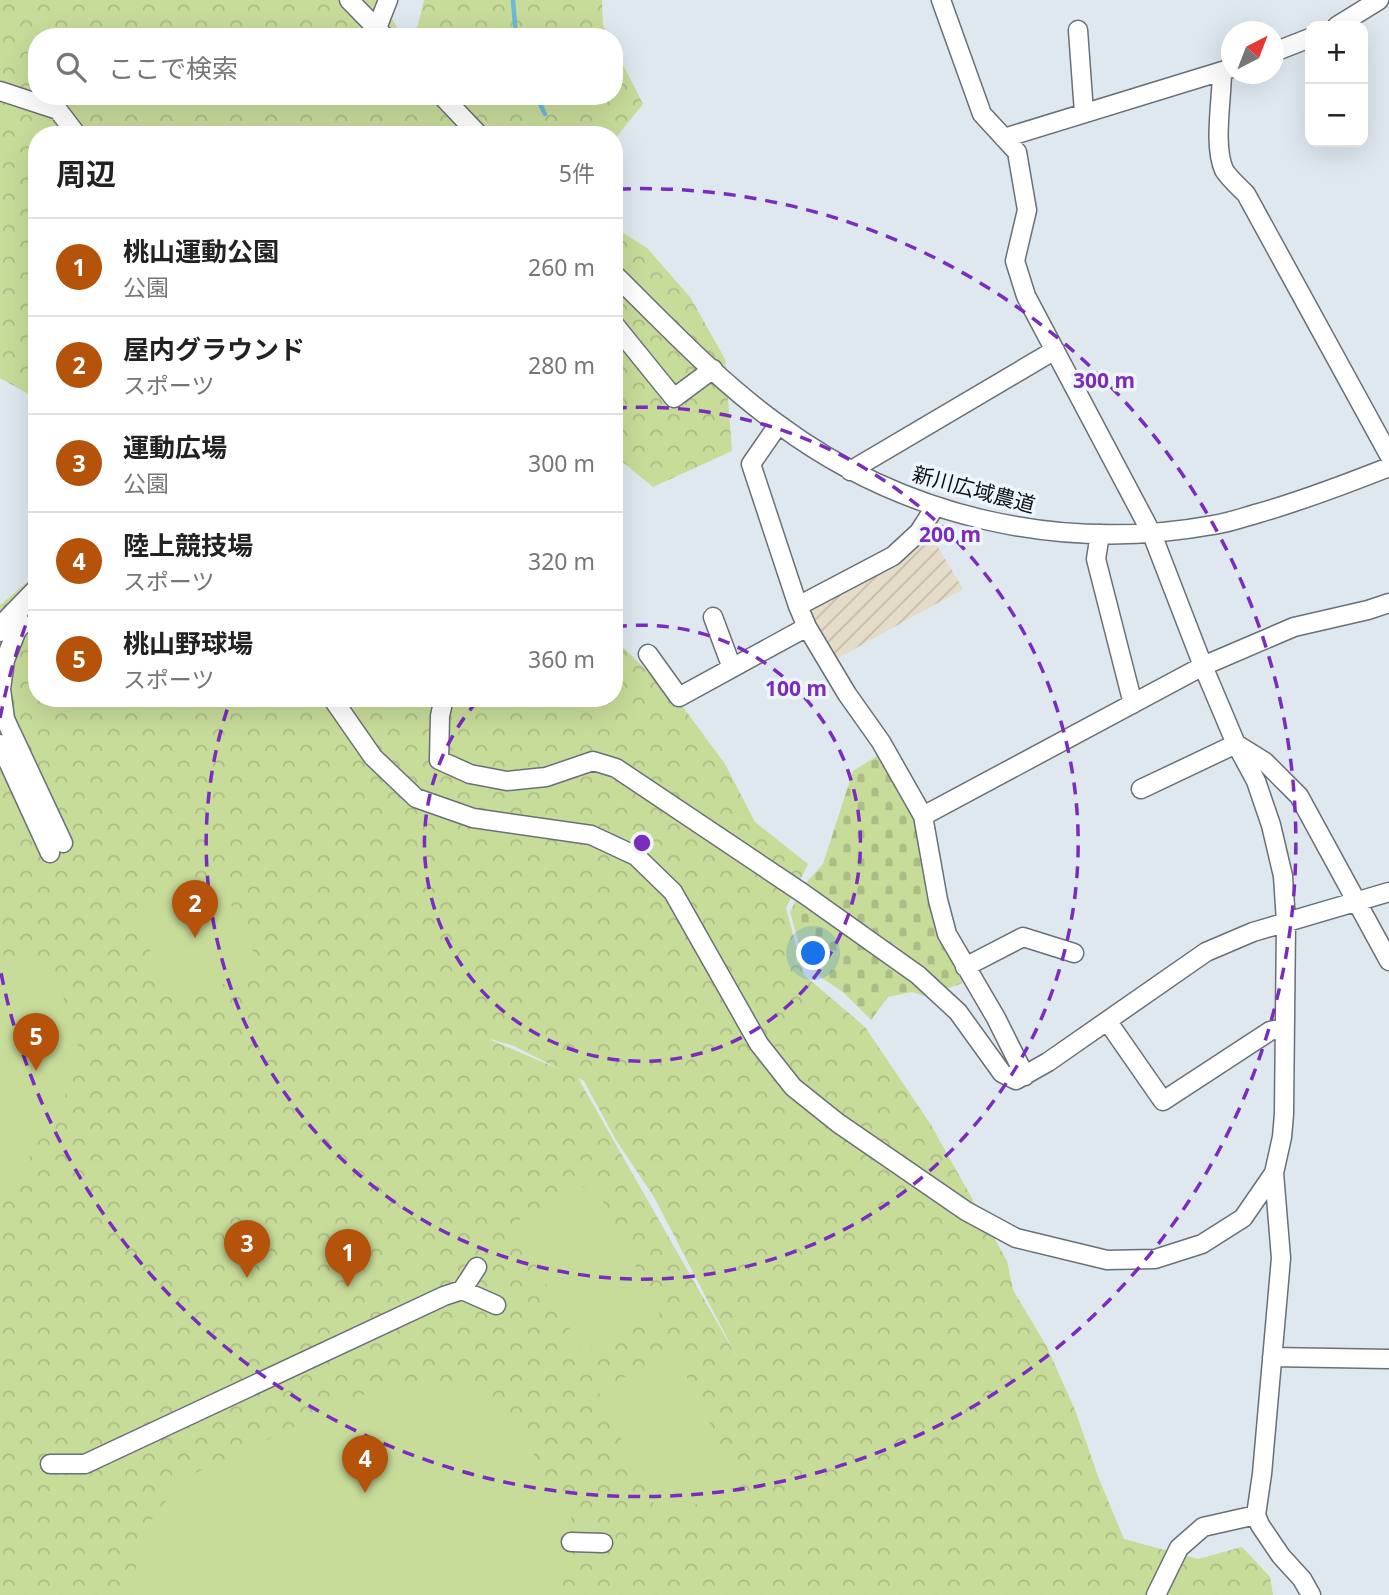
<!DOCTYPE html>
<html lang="ja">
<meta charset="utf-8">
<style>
:root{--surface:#fff;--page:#f6f6f6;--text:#222;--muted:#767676;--line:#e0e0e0;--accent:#b45309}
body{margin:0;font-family:"Noto Sans","Noto Sans JP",sans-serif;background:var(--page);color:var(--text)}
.controls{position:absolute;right:21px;top:21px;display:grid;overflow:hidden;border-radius:14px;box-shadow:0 7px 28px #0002}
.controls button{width:63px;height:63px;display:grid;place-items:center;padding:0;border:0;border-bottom:2px solid var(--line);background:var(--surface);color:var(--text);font:35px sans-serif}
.compass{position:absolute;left:1221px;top:21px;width:63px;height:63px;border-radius:50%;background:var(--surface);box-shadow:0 7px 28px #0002;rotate:42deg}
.you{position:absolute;left:814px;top:954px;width:24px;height:24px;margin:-18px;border:5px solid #fff;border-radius:50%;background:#1a73e8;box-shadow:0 0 0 10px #1a73e833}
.badge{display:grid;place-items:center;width:46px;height:46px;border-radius:50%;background:var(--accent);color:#fff;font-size:23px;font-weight:700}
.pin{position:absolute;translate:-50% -58px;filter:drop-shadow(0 2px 4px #0008)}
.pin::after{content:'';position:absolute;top:37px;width:24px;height:21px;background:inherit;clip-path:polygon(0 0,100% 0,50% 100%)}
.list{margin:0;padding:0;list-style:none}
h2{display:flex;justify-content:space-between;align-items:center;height:91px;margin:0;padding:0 28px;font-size:30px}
h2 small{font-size:23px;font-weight:400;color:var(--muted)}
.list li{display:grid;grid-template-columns:46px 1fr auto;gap:21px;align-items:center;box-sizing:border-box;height:98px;padding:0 28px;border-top:2px solid var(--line)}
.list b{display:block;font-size:26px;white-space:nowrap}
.list p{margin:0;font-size:23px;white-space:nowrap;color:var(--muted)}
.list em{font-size:23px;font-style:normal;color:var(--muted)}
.icon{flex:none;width:38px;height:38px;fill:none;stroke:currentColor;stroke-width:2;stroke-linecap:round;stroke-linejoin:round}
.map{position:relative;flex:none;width:1389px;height:1595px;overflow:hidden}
.search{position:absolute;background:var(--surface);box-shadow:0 7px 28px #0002;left:28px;top:28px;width:595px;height:77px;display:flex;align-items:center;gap:18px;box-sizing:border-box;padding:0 24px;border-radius:28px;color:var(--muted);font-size:26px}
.panel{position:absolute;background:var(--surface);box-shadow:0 7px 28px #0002;left:28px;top:126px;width:595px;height:581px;border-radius:28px}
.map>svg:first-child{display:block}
</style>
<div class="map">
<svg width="1389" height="1595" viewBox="0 0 1389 1595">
<defs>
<pattern id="industrial-furrows" width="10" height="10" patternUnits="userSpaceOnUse" patternTransform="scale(1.75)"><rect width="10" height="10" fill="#e5dcc7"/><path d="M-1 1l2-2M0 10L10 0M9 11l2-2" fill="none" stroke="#c3bcaa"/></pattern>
<pattern id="forest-crowns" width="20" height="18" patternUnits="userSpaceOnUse" patternTransform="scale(1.75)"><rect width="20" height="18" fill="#c8dc9a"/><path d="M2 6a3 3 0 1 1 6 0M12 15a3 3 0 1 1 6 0" fill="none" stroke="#abbc84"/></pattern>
<pattern id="cemetery-stones" width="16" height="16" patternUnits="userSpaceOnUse" patternTransform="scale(1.75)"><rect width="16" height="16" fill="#c8dc9a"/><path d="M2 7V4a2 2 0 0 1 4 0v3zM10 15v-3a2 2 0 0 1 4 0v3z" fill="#abbc84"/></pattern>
</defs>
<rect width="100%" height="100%" fill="#dfe7ef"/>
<path fill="url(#industrial-furrows)" d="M930,534L963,589L836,659L806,610L897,560Z"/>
<path fill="url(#forest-crowns)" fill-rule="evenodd" d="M0,0H382L402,37H37V96H614V47L643,104L614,140V135H499L466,104L498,135H37V399L0,378Z
M424,0H602L603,25L609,37H415Z
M614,227L647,248L690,297L725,359L732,451L653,487L614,455Z
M37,574V698H614V638L683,707L725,764L755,822L808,864L786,908L804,975L865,1027L931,1125L1007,1261L1013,1290L1047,1347L1075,1410L1099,1479L1124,1539L1198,1559L1242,1547L1270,1577L1273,1595H0V605ZM490,1039L514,1046L561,1070L491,1040ZM578,1078L584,1081L616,1140L654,1197L738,1359Z"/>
<path fill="url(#cemetery-stones)" d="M880,754L914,819L936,921L944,947L963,983L925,996L912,992L888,997L871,1020L844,993L819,976L801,951L790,912L805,884L823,864L853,771Z"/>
<path fill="#c8dc9a" d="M215,871L260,966L176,1007L131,910Z
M0,954L22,958L63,996L78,1047L65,1095L0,1209Z
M593,1182L660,1315L583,1353L513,1223Z
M674,1351L739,1483L662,1521L598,1391Z
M429,1382L466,1388L516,1421L546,1477L571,1517V1542L557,1595H138L136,1569L144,1531L159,1509L189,1476L381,1387Z"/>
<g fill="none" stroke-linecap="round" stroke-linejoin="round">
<path stroke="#6db9db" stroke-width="4.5" d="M513,0L516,37
M536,96L545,114"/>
<g stroke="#697077" stroke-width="21">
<path id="minor" d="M349,0L385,37
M941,0L982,114L1017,152L1027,210L1015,261L1026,296L1152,534L1203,666L1236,744L1256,781L1271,825L1283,876L1286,922L1284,1114L1282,1137L1274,1173L1281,1258L1262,1474L1256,1515L1260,1525L1281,1556L1302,1579L1311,1595
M1337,26L1379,0
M377,28L388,0
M1078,30L1084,113
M1274,52L1310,38
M1222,71C1222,100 1213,145 1224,170C1229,178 1239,187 1246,194L1389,455
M0,91L58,110L77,135
M442,96L479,135
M1004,138L1232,68
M614,274C666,325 718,381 778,424C903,517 1060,553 1213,525C1229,523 1244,517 1259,513C1304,500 1346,484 1389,467
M614,324L674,398L713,369
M778,425L751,464L798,606L807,627L847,694L881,742L923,816L938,900L947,934L996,1018L1025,1076
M850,471L1055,350
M1100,534L1096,559L1133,704
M798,606L893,556L919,532L935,507
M37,609L17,630L5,660L1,689L5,719L63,843
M713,617L732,668
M0,632L4,622L37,588
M648,654L679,697L807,627
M332,698L373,757L416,798L473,818L591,835L636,856L673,892L759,1044L793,1087L838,1123L966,1211L1016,1238L1107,1260L1155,1259L1202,1244L1243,1218L1274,1173
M444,698L440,716L439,760L470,774L507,781L546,777L593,761L616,768L804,894L918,975L958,1012L1002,1073L1016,1080L1048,1062L1206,952L1253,932L1389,892
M0,744L50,853
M1141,789L1236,744L1265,762L1299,796L1389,961
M923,816L1203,666L1294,627L1368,610L1389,603
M965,967L1023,937L1074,953
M1108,1022L1163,1101L1270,1031L1284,1028
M477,1267L462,1290L496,1305
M1272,1357L1389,1359
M50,1464H85L444,1296L462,1290
M571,1542L603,1543
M1156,1595L1179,1548L1203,1527L1256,1515"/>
</g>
<use href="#minor" stroke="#fff" stroke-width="18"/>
</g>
<g fill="none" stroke="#7b2cbf" stroke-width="3.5" stroke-dasharray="12 9">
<path d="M615 627A218 218 0 1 1 479 699"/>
<path d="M615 408A436 436 0 1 1 230 701"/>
<path d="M0 718A654 654 0 0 1 36 598M619 189A654 654 0 1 1 0 968"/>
</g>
<g text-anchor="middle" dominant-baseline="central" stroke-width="7" stroke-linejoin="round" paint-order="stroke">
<g font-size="21" fill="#0f1214" stroke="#edf5fd">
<text transform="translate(974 489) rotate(15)">新川広域農道</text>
</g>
</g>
<circle cx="642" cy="843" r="10" fill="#7b2cbf" stroke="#edf5fd" stroke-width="3.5"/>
<g font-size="21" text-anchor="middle" font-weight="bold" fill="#7b2cbf" stroke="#edf5fd" stroke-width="7" stroke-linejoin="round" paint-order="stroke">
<text x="1104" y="388">300 m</text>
<text x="950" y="542">200 m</text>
<text x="796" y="696">100 m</text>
</g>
</svg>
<div class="controls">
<button>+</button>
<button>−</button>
</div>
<svg class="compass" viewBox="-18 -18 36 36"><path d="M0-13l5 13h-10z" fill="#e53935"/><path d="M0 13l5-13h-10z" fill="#767676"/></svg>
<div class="you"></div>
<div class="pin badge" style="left:348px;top:1287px">1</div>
<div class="pin badge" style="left:195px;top:938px">2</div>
<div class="pin badge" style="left:247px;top:1278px">3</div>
<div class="pin badge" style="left:365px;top:1493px">4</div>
<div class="pin badge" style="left:36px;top:1071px">5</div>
<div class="search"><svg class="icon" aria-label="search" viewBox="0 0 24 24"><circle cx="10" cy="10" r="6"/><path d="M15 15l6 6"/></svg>ここで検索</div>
<section class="panel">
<h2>周辺<small>5件</small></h2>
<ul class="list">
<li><span class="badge">1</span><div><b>桃山運動公園</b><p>公園</p></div><em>260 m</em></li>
<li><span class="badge">2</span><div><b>屋内グラウンド</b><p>スポーツ</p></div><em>280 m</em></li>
<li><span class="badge">3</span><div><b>運動広場</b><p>公園</p></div><em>300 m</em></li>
<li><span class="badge">4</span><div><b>陸上競技場</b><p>スポーツ</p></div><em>320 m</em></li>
<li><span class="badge">5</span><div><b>桃山野球場</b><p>スポーツ</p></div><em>360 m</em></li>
</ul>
</section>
</div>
